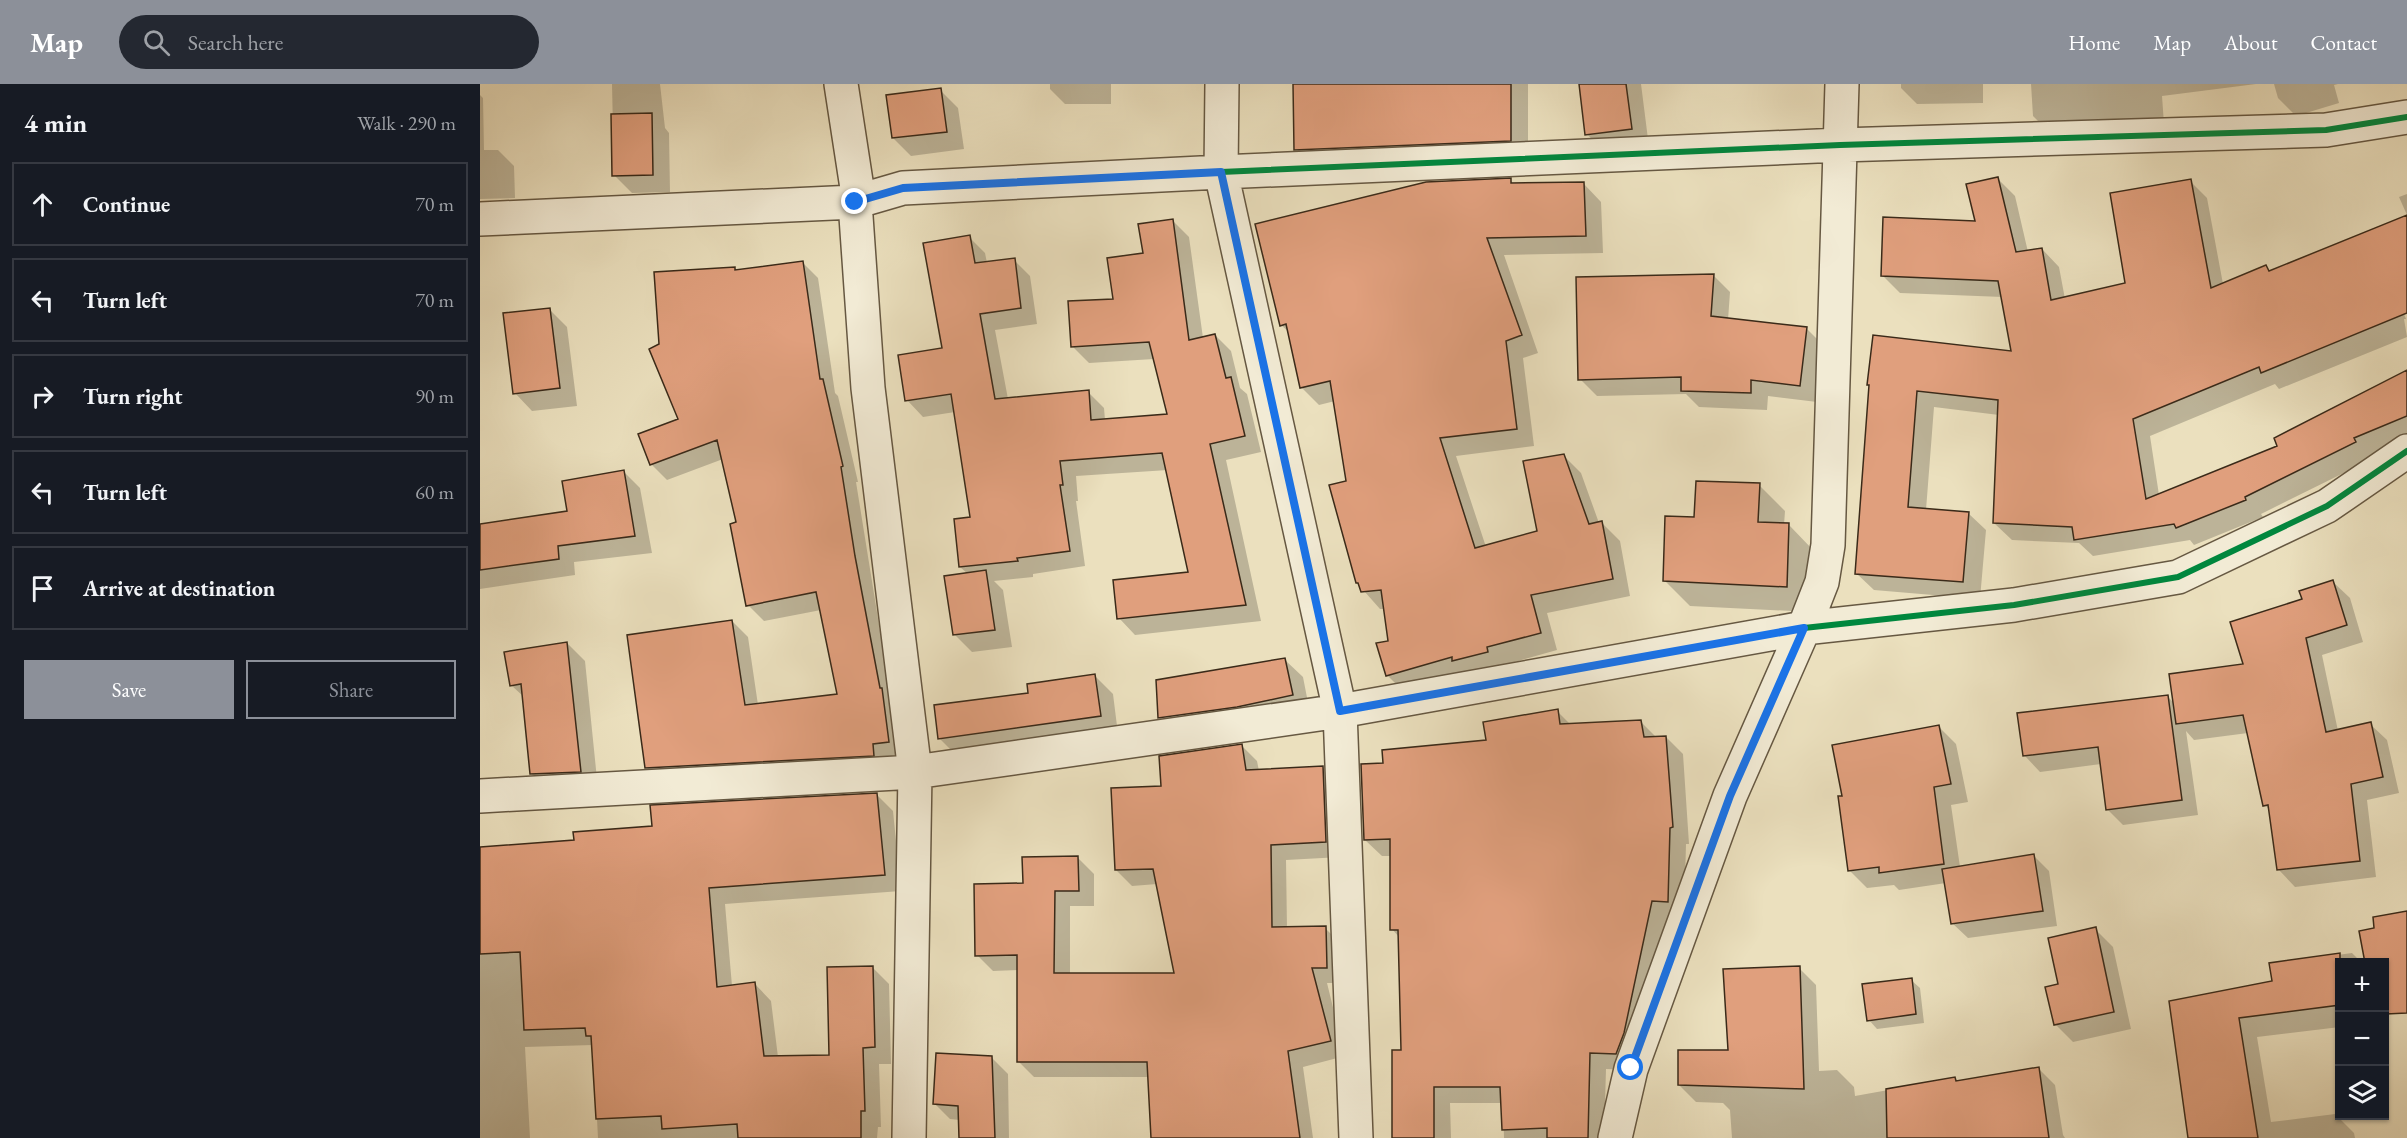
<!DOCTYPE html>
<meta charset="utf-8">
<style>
:root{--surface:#171b24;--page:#242831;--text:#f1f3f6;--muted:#9ea1a6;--line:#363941;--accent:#8c9099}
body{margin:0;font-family:"EB Garamond",serif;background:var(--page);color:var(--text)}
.controls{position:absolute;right:18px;bottom:18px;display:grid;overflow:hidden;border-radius:0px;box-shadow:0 2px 4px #0004}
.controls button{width:54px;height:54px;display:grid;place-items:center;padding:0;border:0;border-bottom:2px solid var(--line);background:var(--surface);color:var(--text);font:30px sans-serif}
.stop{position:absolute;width:18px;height:18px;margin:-14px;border:4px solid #1a73e8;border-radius:50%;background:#fff}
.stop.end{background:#1a73e8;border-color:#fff;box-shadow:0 2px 6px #0008}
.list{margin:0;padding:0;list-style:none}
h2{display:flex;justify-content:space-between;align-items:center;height:78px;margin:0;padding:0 24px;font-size:26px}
h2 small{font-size:20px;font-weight:400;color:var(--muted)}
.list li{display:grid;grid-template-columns:39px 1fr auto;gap:18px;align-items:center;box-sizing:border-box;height:84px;margin:0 12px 12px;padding:0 12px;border:2px solid var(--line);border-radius:0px}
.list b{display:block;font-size:22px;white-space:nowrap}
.list em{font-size:20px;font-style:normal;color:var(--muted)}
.actions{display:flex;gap:12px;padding:18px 24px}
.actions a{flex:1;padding:14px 0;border:2px solid var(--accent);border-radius:0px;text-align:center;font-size:21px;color:var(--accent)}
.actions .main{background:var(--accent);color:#fff}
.icon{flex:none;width:33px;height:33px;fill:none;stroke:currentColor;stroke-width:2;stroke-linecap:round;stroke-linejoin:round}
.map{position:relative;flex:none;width:1927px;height:1054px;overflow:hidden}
header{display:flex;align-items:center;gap:36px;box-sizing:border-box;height:84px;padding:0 30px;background:var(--accent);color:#fff}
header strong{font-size:28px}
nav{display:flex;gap:33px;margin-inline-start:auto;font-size:21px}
.search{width:420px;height:54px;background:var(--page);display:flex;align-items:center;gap:15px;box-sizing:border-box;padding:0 21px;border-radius:33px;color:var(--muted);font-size:22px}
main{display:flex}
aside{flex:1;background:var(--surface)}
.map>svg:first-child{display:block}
</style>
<header>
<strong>Map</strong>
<div class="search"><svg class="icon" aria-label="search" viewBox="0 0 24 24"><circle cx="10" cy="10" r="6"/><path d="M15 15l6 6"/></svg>Search here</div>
<nav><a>Home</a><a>Map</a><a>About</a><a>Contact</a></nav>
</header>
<main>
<aside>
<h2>4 min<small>Walk · 290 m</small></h2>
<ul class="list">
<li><svg class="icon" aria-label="ahead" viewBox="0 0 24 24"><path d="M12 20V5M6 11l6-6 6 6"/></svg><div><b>Continue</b></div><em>70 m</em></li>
<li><svg class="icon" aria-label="left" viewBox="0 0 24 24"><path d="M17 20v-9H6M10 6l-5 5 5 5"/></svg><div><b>Turn left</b></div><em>70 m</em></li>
<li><svg class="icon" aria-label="right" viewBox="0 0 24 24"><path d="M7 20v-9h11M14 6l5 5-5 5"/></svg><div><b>Turn right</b></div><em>90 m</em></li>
<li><svg class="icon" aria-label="left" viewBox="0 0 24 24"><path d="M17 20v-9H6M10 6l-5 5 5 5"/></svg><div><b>Turn left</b></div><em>60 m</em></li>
<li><svg class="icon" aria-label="arrive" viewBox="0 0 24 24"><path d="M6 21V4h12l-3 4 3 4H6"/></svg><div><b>Arrive at destination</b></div></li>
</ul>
<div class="actions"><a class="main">Save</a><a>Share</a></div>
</aside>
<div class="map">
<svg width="1927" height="1054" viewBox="0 0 1927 1054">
<rect width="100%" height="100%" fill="#ebe0be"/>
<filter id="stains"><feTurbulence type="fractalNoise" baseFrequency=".00333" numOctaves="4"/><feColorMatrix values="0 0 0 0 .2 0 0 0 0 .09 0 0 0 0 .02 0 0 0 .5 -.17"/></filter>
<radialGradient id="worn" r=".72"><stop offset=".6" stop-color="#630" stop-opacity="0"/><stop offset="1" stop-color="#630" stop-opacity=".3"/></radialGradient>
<path fill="#0003" d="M132,0H180L185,44L189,49L190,108L152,109L134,91Z
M570,0H631V20H585L570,5Z
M814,0H1048V74L834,83L816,65Z
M1100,0H1161L1169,63L1124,68L1107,50Z
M1421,0H1503V19L1437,20L1421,4Z
M1551,0H1776L1682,12L1684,40L1571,50L1553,32Z
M1794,0H1858L1854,1L1859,19L1816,32L1798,14Z
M460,6L478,24L484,65L431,72L413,54Z
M0,11L3,14L4,66H18L34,82L35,114L0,115Z
M1518,95L1535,112L1548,168L1562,165L1579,183L1585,215L1647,200L1710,97L1727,114L1743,200L1786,183L1791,188L1927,133V230H1924L1926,235H1924L1927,253L1799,305L1795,300L1670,352L1679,411L1799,362L1927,287V355L1890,371L1892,375L1781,430L1783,433L1714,461L1710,456L1613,472L1599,459L1532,456L1514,439L1519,331L1454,323L1446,426L1488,429L1506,446L1500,515L1394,506L1376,489L1390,303L1388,301L1532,269L1523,213L1420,209L1402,191L1497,139Z
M1030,96L1035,101L1104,100L1121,118L1123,169L1024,171L1058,269L1043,274L1054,362L976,372L1006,463L1058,449L1083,371L1101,389L1119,439H1122L1140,457L1150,512L1067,529L1077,566L1024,581L1025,585L925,609L907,591L910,558L905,525H900L877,499L868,398L855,317L839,321L821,303L810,249L801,241Z
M1927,110V131L1919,113Z
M693,137L709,153L723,254L735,251L751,267L760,304L767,310L781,368L746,376L781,537L655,551L639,534L710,489L688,386L596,392L598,417H596L605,482L553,490V493L514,497L523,506L532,563L492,568L474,550L488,490L480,483L492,434L475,328L443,333L427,316L464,265L489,153L505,169L507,179L534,176L550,192L557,240L515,246L528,315L608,308L624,324L625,336L689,332L674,275L609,279L592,262L635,216L664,170Z
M322,178L338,194L355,309L358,312L378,398H376L400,547L424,673L182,699L166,683L252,537L268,553L278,621L359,611L341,526L284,537L268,521L258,440L243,375L187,396L171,380L200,336L181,261L254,184L257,187Z
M1233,191L1250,208L1248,236L1327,245L1344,262L1337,318L1288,312L1287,326L1219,323L1206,310L1117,312L1100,295Z
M69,225L87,243L97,322L52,327L35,309Z
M143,387L160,404L172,469L94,478L95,491L0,505V442L89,429Z
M1279,401L1305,427L1304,441H1309L1334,467L1332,528L1210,522L1184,496L1215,435Z
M1853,498L1870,514L1883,558L1842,571L1858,647L1890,640L1907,656L1919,709L1887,716L1896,793L1815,803L1799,786L1791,727L1785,721L1768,649L1714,656L1706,647L1718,731L1643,741L1627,725L1621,680L1560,688L1545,672L1687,612L1695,620L1765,582L1824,516Z
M87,559L105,577L118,705L69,708L52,690L44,613L31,601Z
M805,576L823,593L830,629L697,651L679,634Z
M615,592L633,610L638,650L478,673L460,655L456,623L550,610Z
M1077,627L1091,641L1160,637L1177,654L1186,653L1203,670L1209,760H1206L1204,834L1153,986L1126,985L1124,1054H1024L1023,1019H970L971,1054H914L922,967L919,853L912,845L911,772H902L885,756L905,681L1008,658Z
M1458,642L1476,660L1488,718L1471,721L1480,783L1553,771L1569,787L1577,842L1488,854L1472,839L1466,799L1419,806L1414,801L1387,804L1369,786L1363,713Z
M762,662L777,677L779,687L843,684L859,700L861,773L806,776L807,845L845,844L861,860L862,899H847L865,972L823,983L833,1054H673L669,993H554L538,977V886L513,887L497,871L545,800L598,774L614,790V822H590V890H696L677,800L652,802L636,786L682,703Z
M396,710L413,727L421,807L245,820L252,902L275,900L291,917L298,973L351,972L392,883L409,900L411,980H399L401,1043H398L397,1054H118L113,961L45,963L50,1054H0V764L96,757L174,743Z
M1927,829V906L1907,909L1904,907V878L1896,846Z
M1615,845L1633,863L1651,945L1593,958L1575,940L1580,901Z
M1872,869L1881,878H1860V943L1777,953L1791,1038L1855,1030L1874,1049L1875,1054H1726L1691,919L1794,898L1791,880Z
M1319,884L1336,901L1339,987L1357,986L1374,1003L1375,1012L1475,994L1478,998L1558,984L1575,1001L1583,1051L1585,1054H1252L1250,1026L1243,1019L1216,1018L1199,1001L1249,968Z
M1431,896L1440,904L1444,939L1397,945L1389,936Z
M512,974L528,990L529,1054H481L480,1036L470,1035L455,1020Z"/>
<path fill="#e09f7d" stroke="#3a2a19" stroke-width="1.5" d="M813,0H1031V57L814,66Z
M1099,0H1146L1152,45L1105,51Z
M461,4L467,48L412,54L406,11Z
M172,29L173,91L132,92L131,30Z
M1518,93L1536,168L1562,164L1571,216L1645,199L1630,109L1711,95L1731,204L1786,181L1789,187L1927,131V229L1781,289L1779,283L1653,335L1666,415L1797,362L1794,354L1927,286V332L1874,354L1876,358L1765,413L1766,416L1696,444L1694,440L1594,456L1592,443L1513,439L1518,316L1437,307L1428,423L1489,428L1483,498L1375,490L1389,301H1387L1393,251L1531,267L1518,197L1401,192L1403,133L1495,137L1486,100Z
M1031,94V99L1104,98L1106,152L1007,154L1042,251L1026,257L1037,345L960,354L995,464L1057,447L1043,377L1084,370L1109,440L1122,437L1133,495L1051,511L1061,549L1007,563L1008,568L972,577V573L906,592L896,559L908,557L901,506L881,508L878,499H876L849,401L866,397L850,297L820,304L806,240L800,242L775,140L946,98Z
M693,135L709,256L735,250L746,294L751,293L765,352L730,360L766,521L637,535L633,496L708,488L682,369L580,377L583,401H580L590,467L537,474L538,477L479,483L474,435L490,433L471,310L425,317L418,271L462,264L443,159L490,151L495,179L535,174L541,224L500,230L515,315L609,306L611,336L687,330L669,258L591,263L588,217L633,215L627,174L663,169L658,140Z
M323,177L340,295H343L363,382L361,383L375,472L400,604H402L409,658L393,660L394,672L165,684L147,551L252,536L265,621L357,610L336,508L266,522L250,440L256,438L237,356L170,381L158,350L198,335L169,265L179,260L174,188L255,183V186Z
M1234,190L1231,232L1327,243L1320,302L1271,296V309L1201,307V293L1098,296L1096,193Z
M70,224L80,304L33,310L23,229Z
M144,386L155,452L78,462L79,475L0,486V440L87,427L82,397Z
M1216,397L1280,399L1278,438L1309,439L1307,503L1183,497L1185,432L1214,433Z
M506,486L515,546L473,551L464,492Z
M1853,496L1867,541L1826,554L1846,648L1891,638L1903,693L1871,700L1880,777L1797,786L1788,721L1783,722L1763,631L1696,640L1689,590L1763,580L1750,538L1822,515L1819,507Z
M87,558L101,688L50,690L41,600L30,602L24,568Z
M805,574L813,611L757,623L678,634L676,596Z
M615,590L621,632L458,655L454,621L548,609L547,600Z
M1688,611L1702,716L1626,726L1618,663L1543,672L1537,629Z
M1078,625L1080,640L1161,636L1164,653L1186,652L1193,743L1190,744L1188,818L1172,817L1144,949L1136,970L1110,969L1108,1054H1067V1044L1022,1046L1020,1003H954V1054H912V966H921L918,846H910V755L884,756L881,680L903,679L902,666L1006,656L1003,638Z
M1459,641L1471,700L1454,703L1464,780L1399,789V783L1368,787L1358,712H1362L1352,661Z
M762,660L766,686L843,682L846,758L791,761L792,843L846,842L847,884H832L851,957L808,967L820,1054H671L667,978H537V871L495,872L494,800L543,799L542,773L598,772L599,807H575L574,889H694L673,785L635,786L631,704L681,702L679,672Z
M397,709L405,791L229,804L237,903L275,898L284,972L349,971L347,883L393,882L395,963L383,964L385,1027H381V1054H258L257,1040L182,1045L181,1032L116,1035L111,952H106L105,944L44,946L40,868L0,870V763L94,756L93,748L172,742L170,721Z
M1554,770L1563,827L1471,840L1462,785Z
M1927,827V929L1906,930L1905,879H1885L1879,847L1894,844L1893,833Z
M1616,843L1634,928L1574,941L1565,903L1578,900L1568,854Z
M1860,869V921L1759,934L1778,1054H1708L1689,917L1792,897L1789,879Z
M1320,882L1324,1005L1198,1001V966H1248L1243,885Z
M1432,894L1436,930L1387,937L1382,900Z
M456,969L512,972L515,1054H479L478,1022L453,1020Z
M1559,983L1569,1054H1407L1406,1005L1475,993L1476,997Z"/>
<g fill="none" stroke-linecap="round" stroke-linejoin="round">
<g stroke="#665842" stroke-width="36">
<path id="minor" d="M361,0L379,117
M1927,33L1846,46L1360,61L741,88L860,627L1324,544L1534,521L1698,493L1847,422L1927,367
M375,118L388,304L435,688L429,1054
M0,135L375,118L423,104L741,88L742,0
M0,712L435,688L860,627L876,1054
M1135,1054L1151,985L1250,712L1324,544L1342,498L1348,461L1362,0"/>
</g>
<use href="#minor" stroke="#f2ebd5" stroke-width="33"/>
<g stroke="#f2ebd5" stroke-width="10">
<path id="cycleway" d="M1927,33L1846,46L1360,61L741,88L860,627L1324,544L1534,521L1698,493L1847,422L1927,367"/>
</g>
<use href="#cycleway" stroke="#00873e" stroke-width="6"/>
</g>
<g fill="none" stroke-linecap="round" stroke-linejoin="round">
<path stroke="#1a73e8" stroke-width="8" d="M375,118L423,104L741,88L860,627L1324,544L1250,712L1151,984"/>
</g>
<rect width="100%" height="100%" filter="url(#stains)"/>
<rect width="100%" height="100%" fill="url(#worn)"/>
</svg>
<div class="controls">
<button>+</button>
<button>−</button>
<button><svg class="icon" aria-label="layers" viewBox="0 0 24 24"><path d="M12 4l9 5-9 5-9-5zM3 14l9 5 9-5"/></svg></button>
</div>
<div class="stop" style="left:1151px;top:984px"></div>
<div class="stop end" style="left:375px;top:118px"></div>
</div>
</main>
